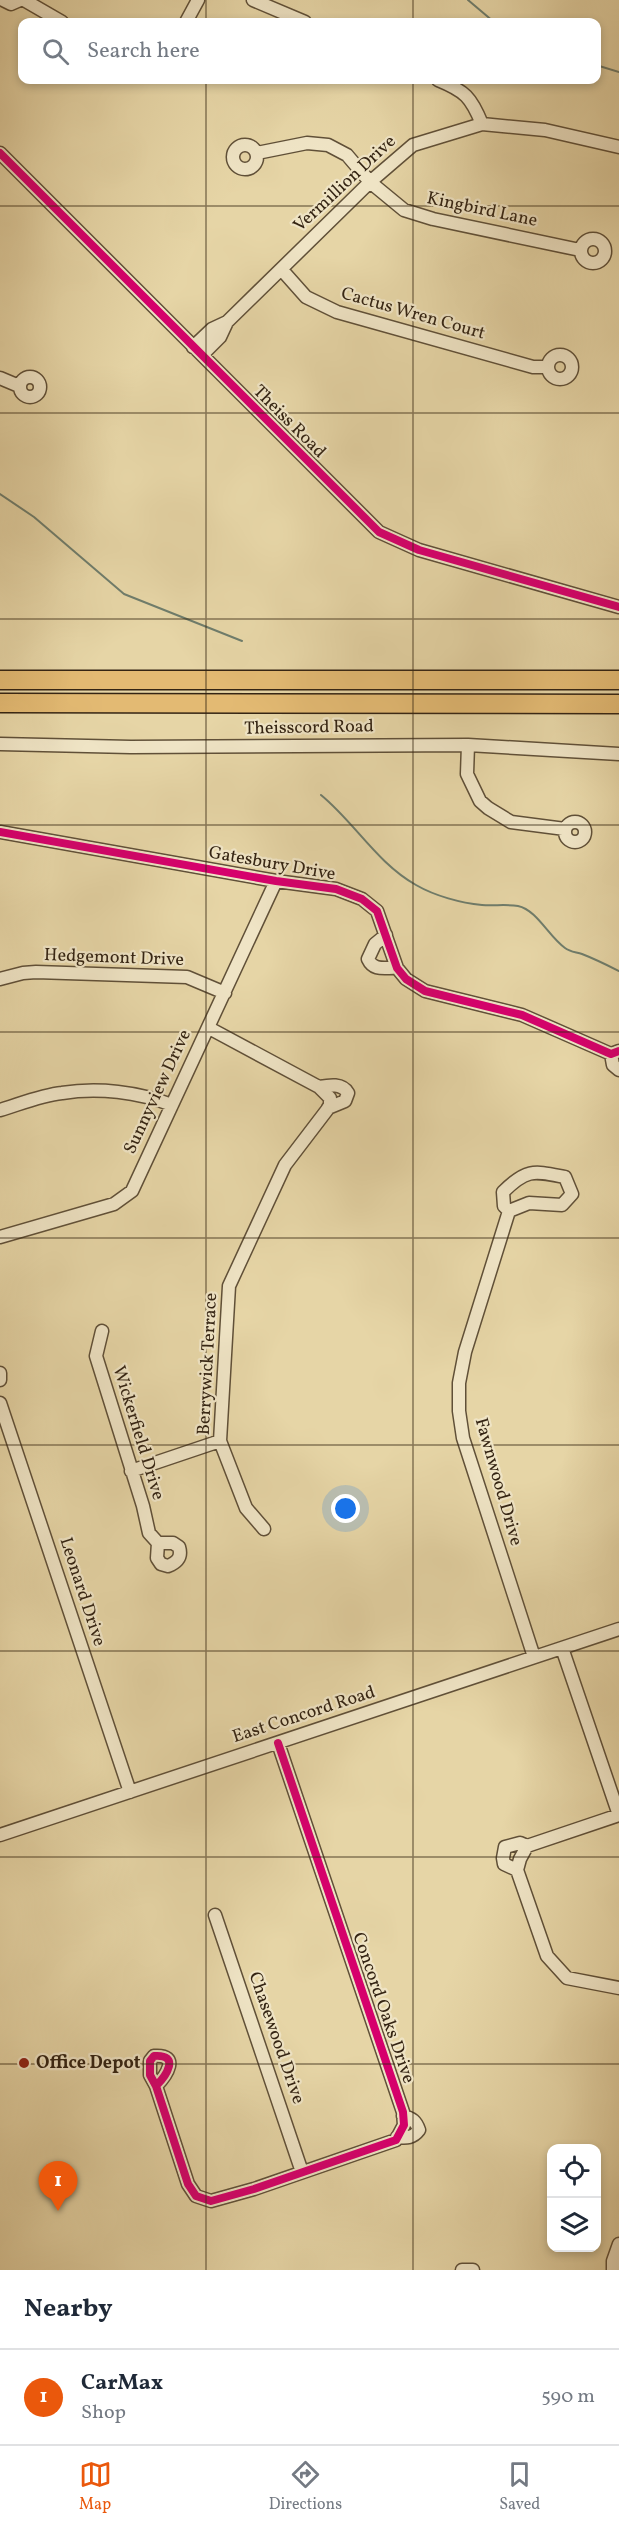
<!DOCTYPE html>
<style>
:root{--surface:#fff;--page:#f2f2f3;--text:#1f2937;--muted:#747a83;--line:#e0e1e3;--accent:#ea580c}
body{margin:0;font-family:Vollkorn,serif;background:var(--page);color:var(--text)}
.controls{position:absolute;right:18px;bottom:18px;display:grid;overflow:hidden;border-radius:12px;box-shadow:0 3px 9px #0003}
.controls button{width:54px;height:54px;display:grid;place-items:center;padding:0;border:0;border-bottom:2px solid var(--line);background:var(--surface);color:var(--text);font:30px sans-serif}
.you{position:absolute;left:346px;top:1509px;width:21px;height:21px;margin:-15px;border:4px solid #fff;border-radius:50%;background:#1a73e8;box-shadow:0 0 0 9px #1a73e833}
.badge{display:grid;place-items:center;width:39px;height:39px;border-radius:50%;background:var(--accent);color:#fff;font-size:20px;font-weight:700}
.pin{position:absolute;translate:-50% -50px;filter:drop-shadow(0 2px 3px #0008)}
.pin::after{content:'';position:absolute;top:32px;width:21px;height:18px;background:inherit;clip-path:polygon(0 0,100% 0,50% 100%)}
.list{margin:0;padding:0;list-style:none}
h2{display:flex;justify-content:space-between;align-items:center;height:78px;margin:0;padding:0 24px;font-size:26px}
h2 small{font-size:20px;font-weight:400;color:var(--muted)}
.list li{display:grid;grid-template-columns:39px 1fr auto;gap:18px;align-items:center;box-sizing:border-box;height:96px;padding:0 24px;border-top:2px solid var(--line)}
.list b{display:block;font-size:22px;white-space:nowrap}
.list p{margin:0;font-size:20px;white-space:nowrap;color:var(--muted)}
.list em{font-size:20px;font-style:normal;color:var(--muted)}
.icon{flex:none;width:33px;height:33px;fill:none;stroke:currentColor;stroke-width:2;stroke-linecap:round;stroke-linejoin:round}
.map{position:relative;flex:none;width:619px;height:2270px;overflow:hidden}
.search{position:absolute;background:var(--surface);box-shadow:0 3px 9px #0003;left:18px;right:18px;top:18px;height:66px;display:flex;align-items:center;gap:15px;box-sizing:border-box;padding:0 21px;border-radius:12px;color:var(--muted);font-size:22px}
.sheet{height:174px;background:var(--surface)}
nav{display:flex;justify-content:space-around;align-items:center;box-sizing:border-box;height:84px;border-top:2px solid var(--line);background:var(--surface);font-size:16px;color:var(--muted)}
nav a{display:grid;justify-items:center;gap:3px}
nav .on{color:var(--accent)}
.map>svg:first-child{display:block}
</style>
<div class="map">
<svg width="619" height="2270" viewBox="0 0 619 2270">
<rect width="100%" height="100%" fill="#e6d5a6"/>
<filter id="stains"><feTurbulence type="fractalNoise" baseFrequency=".00333" numOctaves="4"/><feColorMatrix values="0 0 0 0 .2 0 0 0 0 .09 0 0 0 0 .02 0 0 0 .5 -.17"/></filter>
<radialGradient id="worn" r=".72"><stop offset=".6" stop-color="#630" stop-opacity="0"/><stop offset="1" stop-color="#630" stop-opacity=".3"/></radialGradient>
<g fill="none" stroke-linecap="round" stroke-linejoin="round">
<path stroke="#6f7d6c" stroke-width="2" d="M468,0L494,22
M596,65L619,72
M0,494L34,517L124,594L242,641
M321,795C355,823 377,863 416,885C435,896 461,903 482,905C493,906 507,904 518,906C537,910 549,937 565,948C570,952 576,952 582,954C595,959 607,965 619,971"/>
<g stroke="#605038" stroke-width="15">
<path id="minor" d="M3,0L11,4L20,0
M24,0L62,22
M253,0L305,22
M186,22L198,0
M438,80C465,91 471,97 482,124
M233 157a12 12 0 1 1 24 0a12 12 0 1 1-24 0Z
M0,153L379,532L419,550L619,607
M257,153L307,143L328,145L347,155L370,182L404,210L433,219L580,250
M581 251a12 12 0 1 1 24 0a12 12 0 1 1-24 0Z
M282,270L306,297L337,312L533,367H547
M193,347L212,329L227,322
M202,355L220,337L227,322L370,182L413,145L482,124L545,130L619,147
M548 367a12 12 0 1 1 24 0a12 12 0 1 1-24 0Z
M20 387a10 10 0 1 1 20 0a10 10 0 1 1-20 0Z
M0,378L19,386
M0,744L131,747L468,745L619,754
M468,745L467,774L480,801L488,808L511,822L565,829
M565 832a10 10 0 1 1 20 0a10 10 0 1 1-20 0Z
M0,832L276,881L336,889L362,899L377,911L397,968L406,979L425,991L522,1015L611,1054L619,1051
M386,935L375,944L368,959C374,972 386,967 397,968
M0,979L23,973L36,972L187,977L225,993
M209,1028L319,1087L330,1098V1106L285,1165L229,1286L220,1441L246,1508L264,1529
M611,1054L613,1065L619,1070
M319,1087C330,1085 342,1083 348,1093L345,1101L328,1108
M0,1110C20,1104 42,1095 62,1093C98,1087 138,1092 172,1105
M509,1211L504,1206L503,1192C527,1168 534,1171 565,1177L572,1194L562,1205L529,1203L509,1211L465,1352L459,1383V1411L463,1438L534,1657
M0,1237L114,1204L132,1191L276,881
M102,1331L96,1356L143,1506L149,1533L158,1543H173L179,1547C182,1557 178,1562 168,1566L161,1564L157,1558L158,1543
M0,1373V1380
M0,1403L130,1792
M131,1471L220,1441
M562,1648L619,1815
M619,1815L527,1846L520,1859L517,1870L547,1956L567,1978L619,1988
M0,1835L619,1629
M517,1870L504,1864L503,1858L505,1847L520,1843L527,1846
M215,1915L302,2172
M156,2086L150,2075V2061L154,2056C181,2054 166,2076 156,2086L188,2184L196,2196L211,2201L254,2189L396,2140L404,2125L403,2112L278,1743
M397,2137C407,2138 413,2138 419,2130C416,2121 412,2118 403,2116
M462,2270H473
M613,2270V2261L619,2244"/>
</g>
<g stroke="#342413" stroke-width="21">
<path id="highway" d="M0,680H619
M0,703L619,704"/>
</g>
<use href="#minor" stroke="#efe4c5" stroke-width="12"/>
<use href="#highway" stroke="#e3ba73" stroke-width="18"/>
<g stroke="#efe4c5" stroke-width="11">
<path id="cycleway" d="M0,153L379,532L419,550L619,607
M0,832L276,881L336,889L362,899L377,911L397,968L406,979L425,991L522,1015L611,1054L619,1051
M156,2086L150,2075V2061L154,2056C181,2054 166,2076 156,2086L188,2184L196,2196L211,2201L254,2189L396,2140L404,2125L403,2112L278,1743"/>
</g>
<use href="#cycleway" stroke="#d6006c" stroke-width="8"/>
</g>
<path fill="none" stroke="#342413" stroke-width="1.5" stroke-opacity="0.55" d="M206,0V22M413,0V22M206,80V2270M413,80V2270M0,206H619M0,413H619M0,619H619M0,825H619M0,1032H619M0,1238H619M0,1445H619M0,1651H619M0,1857H619M0,2064H619"/>
<circle fill="#8f2418" stroke="#efe4c5" stroke-width="2" cx="24" cy="2063" r="6"/>
<g text-anchor="middle" dominant-baseline="central" stroke-width="4.5" stroke-linejoin="round" paint-order="stroke">
<g font-size="18" fill="#342413" stroke="#efe4c5">
<text transform="translate(345 184) rotate(-43)">Vermillion Drive</text>
<text transform="translate(482 210) rotate(12)">Kingbird Lane</text>
<text transform="translate(413 314) rotate(16)">Cactus Wren Court</text>
<text transform="translate(289 422) rotate(45)">Theiss Road</text>
<text transform="translate(309 728) rotate(-1)">Theisscord Road</text>
<text transform="translate(272 864) rotate(10)">Gatesbury Drive</text>
<text transform="translate(114 958) rotate(2)">Hedgemont Drive</text>
<text transform="translate(158 1092) rotate(-65)">Sunnyview Drive</text>
<text transform="translate(208 1364) rotate(-87)">Berrywick Terrace</text>
<text transform="translate(138 1433) rotate(73)">Wickerfield Drive</text>
<text transform="translate(498 1482) rotate(74)">Fawnwood Drive</text>
<text transform="translate(82 1592) rotate(72)">Leonard Drive</text>
<text transform="translate(304 1715) rotate(-18)">East Concord Road</text>
<text transform="translate(383 2008) rotate(71)">Concord Oaks Drive</text>
<text transform="translate(276 2038) rotate(71)">Chasewood Drive</text>
</g>
<g font-size="18" font-weight="bold" fill="#342413" stroke="#efe4c5" text-anchor="start">
<text x="36" y="2063">Office Depot</text>
</g>
</g>
<rect width="100%" height="100%" filter="url(#stains)"/>
<rect width="100%" height="100%" fill="url(#worn)"/>
</svg>
<div class="controls">
<button><svg class="icon" aria-label="locate" viewBox="0 0 24 24"><circle cx="12" cy="12" r="6"/><path d="M12 2v4M12 18v4M2 12h4M18 12h4"/></svg></button>
<button><svg class="icon" aria-label="layers" viewBox="0 0 24 24"><path d="M12 4l9 5-9 5-9-5zM3 14l9 5 9-5"/></svg></button>
</div>
<div class="you"></div>
<div class="pin badge" style="left:58px;top:2211px">1</div>
<div class="search"><svg class="icon" aria-label="search" viewBox="0 0 24 24"><circle cx="10" cy="10" r="6"/><path d="M15 15l6 6"/></svg>Search here</div>
</div>
<section class="sheet">
<h2>Nearby<small></small></h2>
<ul class="list">
<li><span class="badge">1</span><div><b>CarMax</b><p>Shop</p></div><em>590 m</em></li>
</ul>
</section>
<nav>
<a class="on"><svg class="icon" aria-label="map" viewBox="0 0 24 24"><path d="M3 6l6-2 6 2 6-2v14l-6 2-6-2-6 2zM9 4v14M15 6v14"/></svg>Map</a>
<a><svg class="icon" aria-label="directions" viewBox="0 0 24 24"><path d="M12 3l9 9-9 9-9-9zM9 14v-3h6M13 9l2 2-2 2"/></svg>Directions</a>
<a><svg class="icon" aria-label="saved" viewBox="0 0 24 24"><path d="M7 4h10v16l-5-4-5 4z"/></svg>Saved</a>
</nav>
